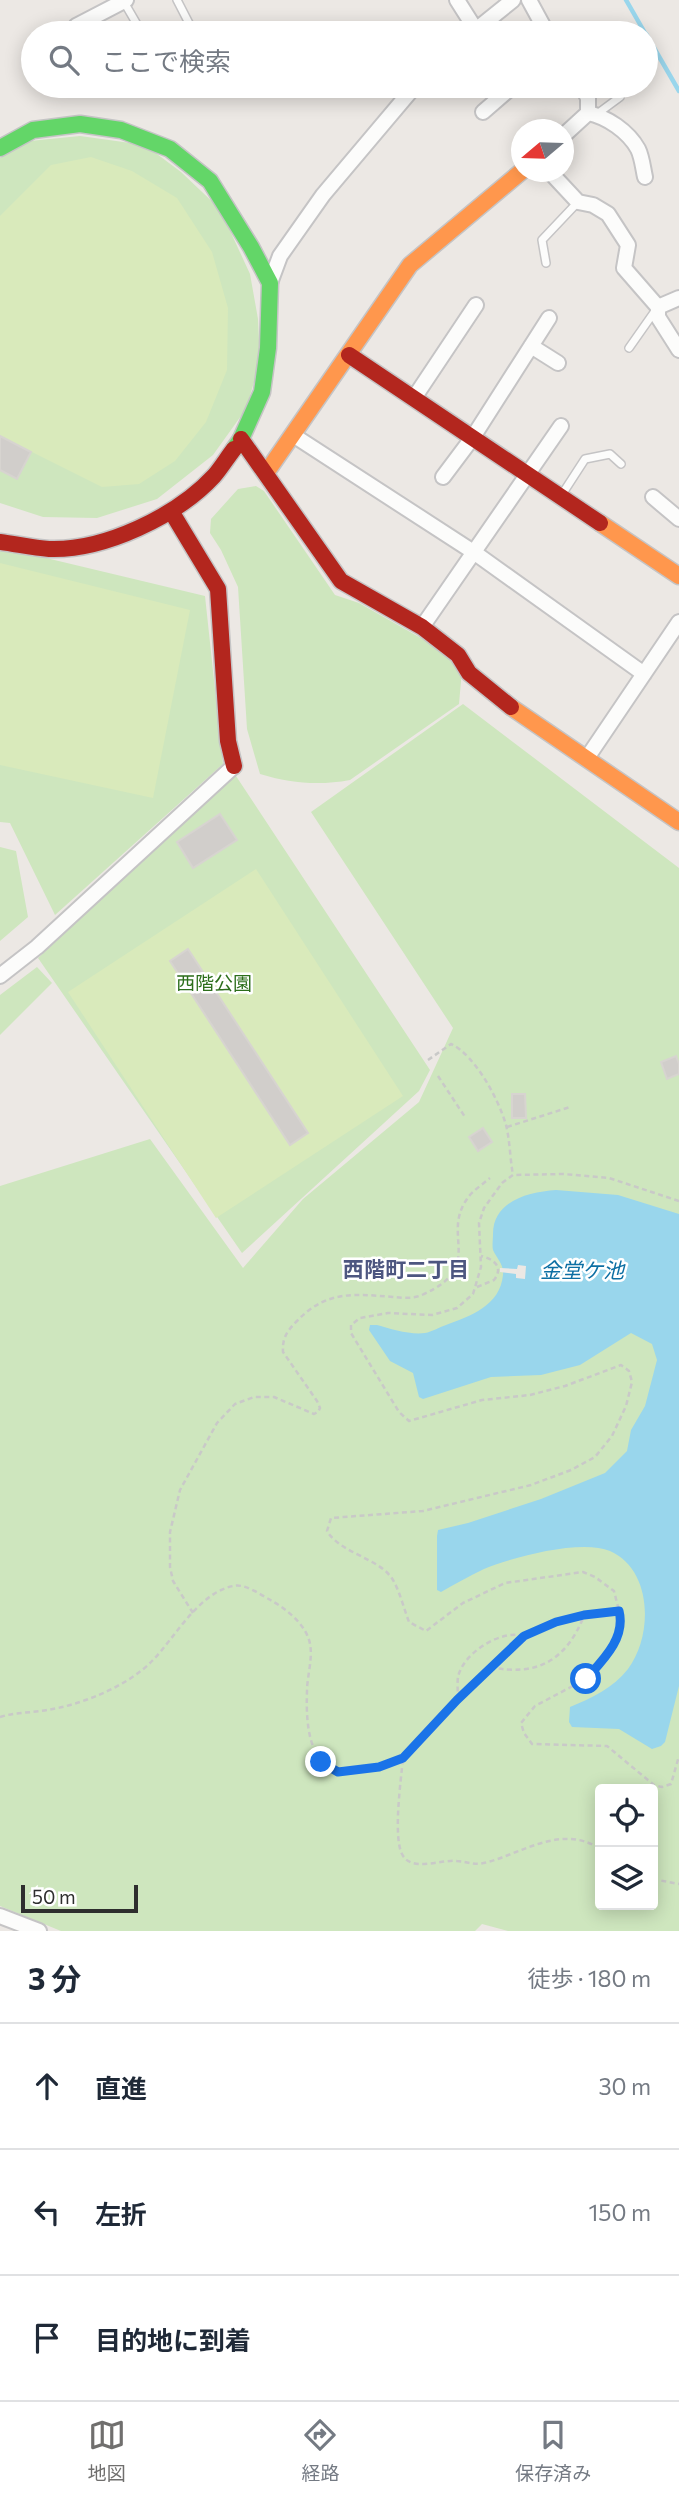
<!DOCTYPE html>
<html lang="ja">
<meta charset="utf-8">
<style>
:root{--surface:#fff;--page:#f6f6f7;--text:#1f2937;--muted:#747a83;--line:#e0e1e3;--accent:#706f6e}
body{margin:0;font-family:Commissioner,"Noto Sans JP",sans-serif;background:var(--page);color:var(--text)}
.controls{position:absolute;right:21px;bottom:21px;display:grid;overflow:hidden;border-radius:7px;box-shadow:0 4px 18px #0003}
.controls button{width:63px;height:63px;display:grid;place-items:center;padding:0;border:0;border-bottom:2px solid var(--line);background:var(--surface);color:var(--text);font:35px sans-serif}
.compass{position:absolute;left:511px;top:119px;width:63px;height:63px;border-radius:50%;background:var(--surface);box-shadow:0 4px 18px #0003;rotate:251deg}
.scale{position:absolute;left:21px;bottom:18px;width:117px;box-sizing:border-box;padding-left:7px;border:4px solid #2e2e2e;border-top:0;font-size:19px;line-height:24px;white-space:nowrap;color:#2e2e2e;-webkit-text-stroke:5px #fff;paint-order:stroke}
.stop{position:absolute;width:21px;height:21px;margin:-16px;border:5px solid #1a73e8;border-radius:50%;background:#fff}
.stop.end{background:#1a73e8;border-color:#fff;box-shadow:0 2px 7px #0008}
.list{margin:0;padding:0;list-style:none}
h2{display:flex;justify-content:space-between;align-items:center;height:91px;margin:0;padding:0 28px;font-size:30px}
h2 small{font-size:23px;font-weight:400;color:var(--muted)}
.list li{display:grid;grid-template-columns:46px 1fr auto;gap:21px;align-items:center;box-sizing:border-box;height:126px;padding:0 28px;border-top:2px solid var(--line)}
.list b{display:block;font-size:26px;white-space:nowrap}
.list em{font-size:23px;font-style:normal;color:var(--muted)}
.icon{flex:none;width:38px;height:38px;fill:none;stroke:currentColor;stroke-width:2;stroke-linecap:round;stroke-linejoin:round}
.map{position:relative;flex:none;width:679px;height:1931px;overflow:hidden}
.search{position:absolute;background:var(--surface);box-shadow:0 4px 18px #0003;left:21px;right:21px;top:21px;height:77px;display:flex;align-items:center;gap:18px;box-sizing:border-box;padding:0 24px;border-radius:38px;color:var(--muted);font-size:26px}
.sheet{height:469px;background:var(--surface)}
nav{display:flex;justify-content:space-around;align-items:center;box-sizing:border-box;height:98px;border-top:2px solid var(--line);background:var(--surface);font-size:19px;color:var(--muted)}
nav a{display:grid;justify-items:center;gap:4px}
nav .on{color:var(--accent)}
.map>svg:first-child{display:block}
</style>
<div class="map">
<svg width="679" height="1931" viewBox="0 0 679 1931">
<rect width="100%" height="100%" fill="#ece8e4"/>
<path fill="#cee6be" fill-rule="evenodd" d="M80,136L145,145L181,172L220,209L250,274L258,319L260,362L246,409L213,455L157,499L97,518L43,517L0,503V158L30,141Z
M256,486L264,491L335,595L359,603L442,650L462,670L459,704L350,780C318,786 290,783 260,774L247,729L238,587L221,550L210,533L211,519L238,489Z
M0,547L205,596L223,764L55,915L10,823L0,822Z
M463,704L679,868V1931H508L482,1924L475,1931H61L0,1906V1186L150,1139L243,1268L303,1199L419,1102L453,1028L311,812ZM600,1789H653V1905H600Z
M234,773L430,1070L419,1091L242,1253L38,958Z
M0,847L16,851L28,917L0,941Z
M37,967L52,983L0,1035V995Z"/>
<path fill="#d9eabb" d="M91,157L132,171L177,198L212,252L228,308L227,370L206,422L175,461L139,484L102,487L0,436V216L51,165Z
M0,563L190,610L153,798L0,765Z
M256,869L403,1096L216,1218L68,992Z"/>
<path fill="#99d6ec" d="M556,1190L618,1195L679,1214V1686L665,1742L661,1746L652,1749L619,1729L572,1727L569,1722L570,1707C592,1698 613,1688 628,1669C653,1636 653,1570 610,1551C581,1539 513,1557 484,1569C469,1576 455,1584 441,1592L437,1590V1536L438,1530L468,1523L541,1499L605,1473L627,1451L631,1430L645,1406L657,1360L652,1344L631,1333L580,1365L541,1375L491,1377L423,1399L419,1397L413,1373L390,1361L369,1330L370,1325H377C391,1329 410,1335 425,1333C432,1332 439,1327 446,1325C470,1316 500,1306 503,1275C504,1264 497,1259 493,1250C492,1246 493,1239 493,1234C493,1201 528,1192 556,1190Z"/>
<path fill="#ece8e4" d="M518,1265L526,1266L525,1279L516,1278V1274L500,1272V1268L517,1269Z"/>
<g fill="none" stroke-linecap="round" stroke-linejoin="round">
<path stroke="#99d6ec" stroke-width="4.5" d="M626,0L645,33
M646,34L679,91"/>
</g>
<path fill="#d1cecb" stroke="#d7d4d0" stroke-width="2" d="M0,436L31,452L17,479L0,470Z
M220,814L237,840L193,868L177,842Z
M188,949L308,1133L290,1145L170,961Z
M676,1056L679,1064V1074L667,1079L661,1062Z
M512,1094H525L526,1118H512Z
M483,1128L492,1142L478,1151L469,1137Z"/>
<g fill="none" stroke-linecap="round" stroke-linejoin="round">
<g stroke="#c5c4c5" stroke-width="10">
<path id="lane" d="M177,0L193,31
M124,2L142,33
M597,114L620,97
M546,263L542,240L578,202
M629,348L655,311
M561,496L585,459L610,454L621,464"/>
</g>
<g stroke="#c5c4c5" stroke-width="18">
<path id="street" d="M457,0L476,30
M529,0L547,33
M76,26L126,0
M472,33L513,0
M483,112L513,86
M588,113C607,117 628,131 638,149C642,157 643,168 645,177
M564,135L588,113V98L582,86
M550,172L578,202L593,205L608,214L628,245L624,268L658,307V317L679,350
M270,283L280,256L323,195L415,86
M658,307L679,298
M531,346L558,363
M414,398L476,305
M293,435L475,553L644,674
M443,477L473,437L549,318
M653,497L679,519
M422,627L561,426
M587,758L679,622
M0,976L37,947L234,766
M0,1916L39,1931"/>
</g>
<g stroke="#c5c4c5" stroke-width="19">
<path id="fast" d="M0,148L33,130L80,124L121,130L170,149L210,181L251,247L270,283L268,348L262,392L241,439L234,449"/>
</g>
<g stroke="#c5c4c5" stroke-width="19">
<path id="slow" d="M266,473L410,265L522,171
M600,523L679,576
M511,707L679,822"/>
</g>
<g stroke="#c5c4c5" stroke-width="19">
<path id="jam" d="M349,355L600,523
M241,439L341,581L422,627L458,655L469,673L511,707
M171,511L218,589L228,741L234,766
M0,542C16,544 33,548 49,549C104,551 177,516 214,476C221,468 227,458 234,449"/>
</g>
<path stroke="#c9c9c8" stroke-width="2.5" stroke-dasharray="5 3.5" stroke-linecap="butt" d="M428,1060L451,1044C475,1055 499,1100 506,1125C510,1141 510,1159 513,1175
M438,1076L465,1117
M507,1127L570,1107
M679,1201L609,1178L563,1174L513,1175L502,1183L484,1208L479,1223L481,1267L473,1294L457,1308L432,1315L388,1313L360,1318L351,1325V1333L399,1412L409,1421L482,1400L530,1395L565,1386L621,1365L629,1371L632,1382L626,1406L612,1436L595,1457L571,1470L531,1485L423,1511L331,1518L327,1531C341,1554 380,1558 393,1580C400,1592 404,1609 409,1622L426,1631L463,1603L505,1583L583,1572L595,1577L614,1591L622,1623L610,1653L586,1679L535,1706L521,1723L524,1733L532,1744L607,1746L654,1785L662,1787L671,1784L679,1756
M477,1287L494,1280C504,1267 494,1259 481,1256
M193,1613L173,1581L170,1567V1532L180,1490L217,1423L235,1404L254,1397H274L314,1414L318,1412L320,1408L317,1401L283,1352C282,1337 288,1330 298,1320C327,1290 355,1294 393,1297C403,1298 414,1299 424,1294C485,1266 441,1236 467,1199C472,1191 483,1184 490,1178
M490,1667C538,1677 566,1660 584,1616
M458,1700C458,1692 457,1684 458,1677C463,1653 501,1629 524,1636
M0,1717C16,1712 31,1713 47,1710C81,1705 128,1686 152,1661C175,1638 198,1593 233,1586C245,1583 261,1595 272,1601C287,1609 307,1626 310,1644C313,1658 307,1677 307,1691C304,1770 331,1786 403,1758C401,1780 393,1836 402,1854C411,1873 441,1859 457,1861C469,1862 476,1866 488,1862C524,1852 563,1824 600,1849
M403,1758L458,1700L524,1636L556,1622L578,1616L618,1611
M653,1879L679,1884"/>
<use href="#lane" stroke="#fcfcfb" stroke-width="7"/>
<use href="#street" stroke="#fcfcfb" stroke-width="14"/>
<use href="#fast" stroke="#63d668" stroke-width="16"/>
<use href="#slow" stroke="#ff974d" stroke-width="16"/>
<use href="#jam" stroke="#b3261e" stroke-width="16"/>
</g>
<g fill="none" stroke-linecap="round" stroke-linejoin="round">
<path stroke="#1a73e8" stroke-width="9" d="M321,1762L338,1772L379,1767L403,1758L457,1700L524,1636L556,1622L584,1615L619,1611C626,1638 603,1660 586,1679"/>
</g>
<g text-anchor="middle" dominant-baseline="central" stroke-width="5" stroke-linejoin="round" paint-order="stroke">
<g font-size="19" fill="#2c6e1b" stroke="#fff">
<text x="214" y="982">西階公園</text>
</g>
<g font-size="21" font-weight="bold" fill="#4d5680" stroke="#fff">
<text x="406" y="1268">西階町二丁目</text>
</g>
<g font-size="21" font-style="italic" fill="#0d6fa3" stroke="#fff">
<text x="582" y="1269">金堂ケ池</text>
</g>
</g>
</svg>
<div class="controls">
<button><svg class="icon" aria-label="locate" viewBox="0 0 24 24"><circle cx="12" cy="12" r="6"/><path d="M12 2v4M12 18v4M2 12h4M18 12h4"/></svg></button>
<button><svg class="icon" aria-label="layers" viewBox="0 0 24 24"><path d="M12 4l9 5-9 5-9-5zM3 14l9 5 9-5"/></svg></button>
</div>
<svg class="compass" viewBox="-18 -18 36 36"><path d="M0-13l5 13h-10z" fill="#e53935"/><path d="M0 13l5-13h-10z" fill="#747a83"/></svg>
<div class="scale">50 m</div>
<div class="stop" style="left:586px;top:1679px"></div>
<div class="stop end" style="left:321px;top:1762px"></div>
<div class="search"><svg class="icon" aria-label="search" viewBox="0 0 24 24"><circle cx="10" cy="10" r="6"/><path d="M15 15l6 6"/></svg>ここで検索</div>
</div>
<section class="sheet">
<h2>3 分<small>徒歩 · 180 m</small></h2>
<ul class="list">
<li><svg class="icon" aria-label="ahead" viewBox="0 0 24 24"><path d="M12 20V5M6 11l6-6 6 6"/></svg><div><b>直進</b></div><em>30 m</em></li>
<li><svg class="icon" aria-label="left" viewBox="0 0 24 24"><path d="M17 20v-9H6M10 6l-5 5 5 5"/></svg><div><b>左折</b></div><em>150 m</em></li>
<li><svg class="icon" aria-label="arrive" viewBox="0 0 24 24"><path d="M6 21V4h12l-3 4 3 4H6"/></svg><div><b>目的地に到着</b></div></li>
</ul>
</section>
<nav>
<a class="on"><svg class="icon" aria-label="map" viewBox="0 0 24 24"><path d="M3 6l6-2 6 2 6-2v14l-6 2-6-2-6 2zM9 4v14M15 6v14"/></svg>地図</a>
<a><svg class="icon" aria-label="directions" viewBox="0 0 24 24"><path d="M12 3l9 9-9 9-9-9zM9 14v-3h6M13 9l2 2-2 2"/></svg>経路</a>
<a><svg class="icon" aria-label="saved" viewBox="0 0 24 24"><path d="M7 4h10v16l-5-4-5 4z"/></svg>保存済み</a>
</nav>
